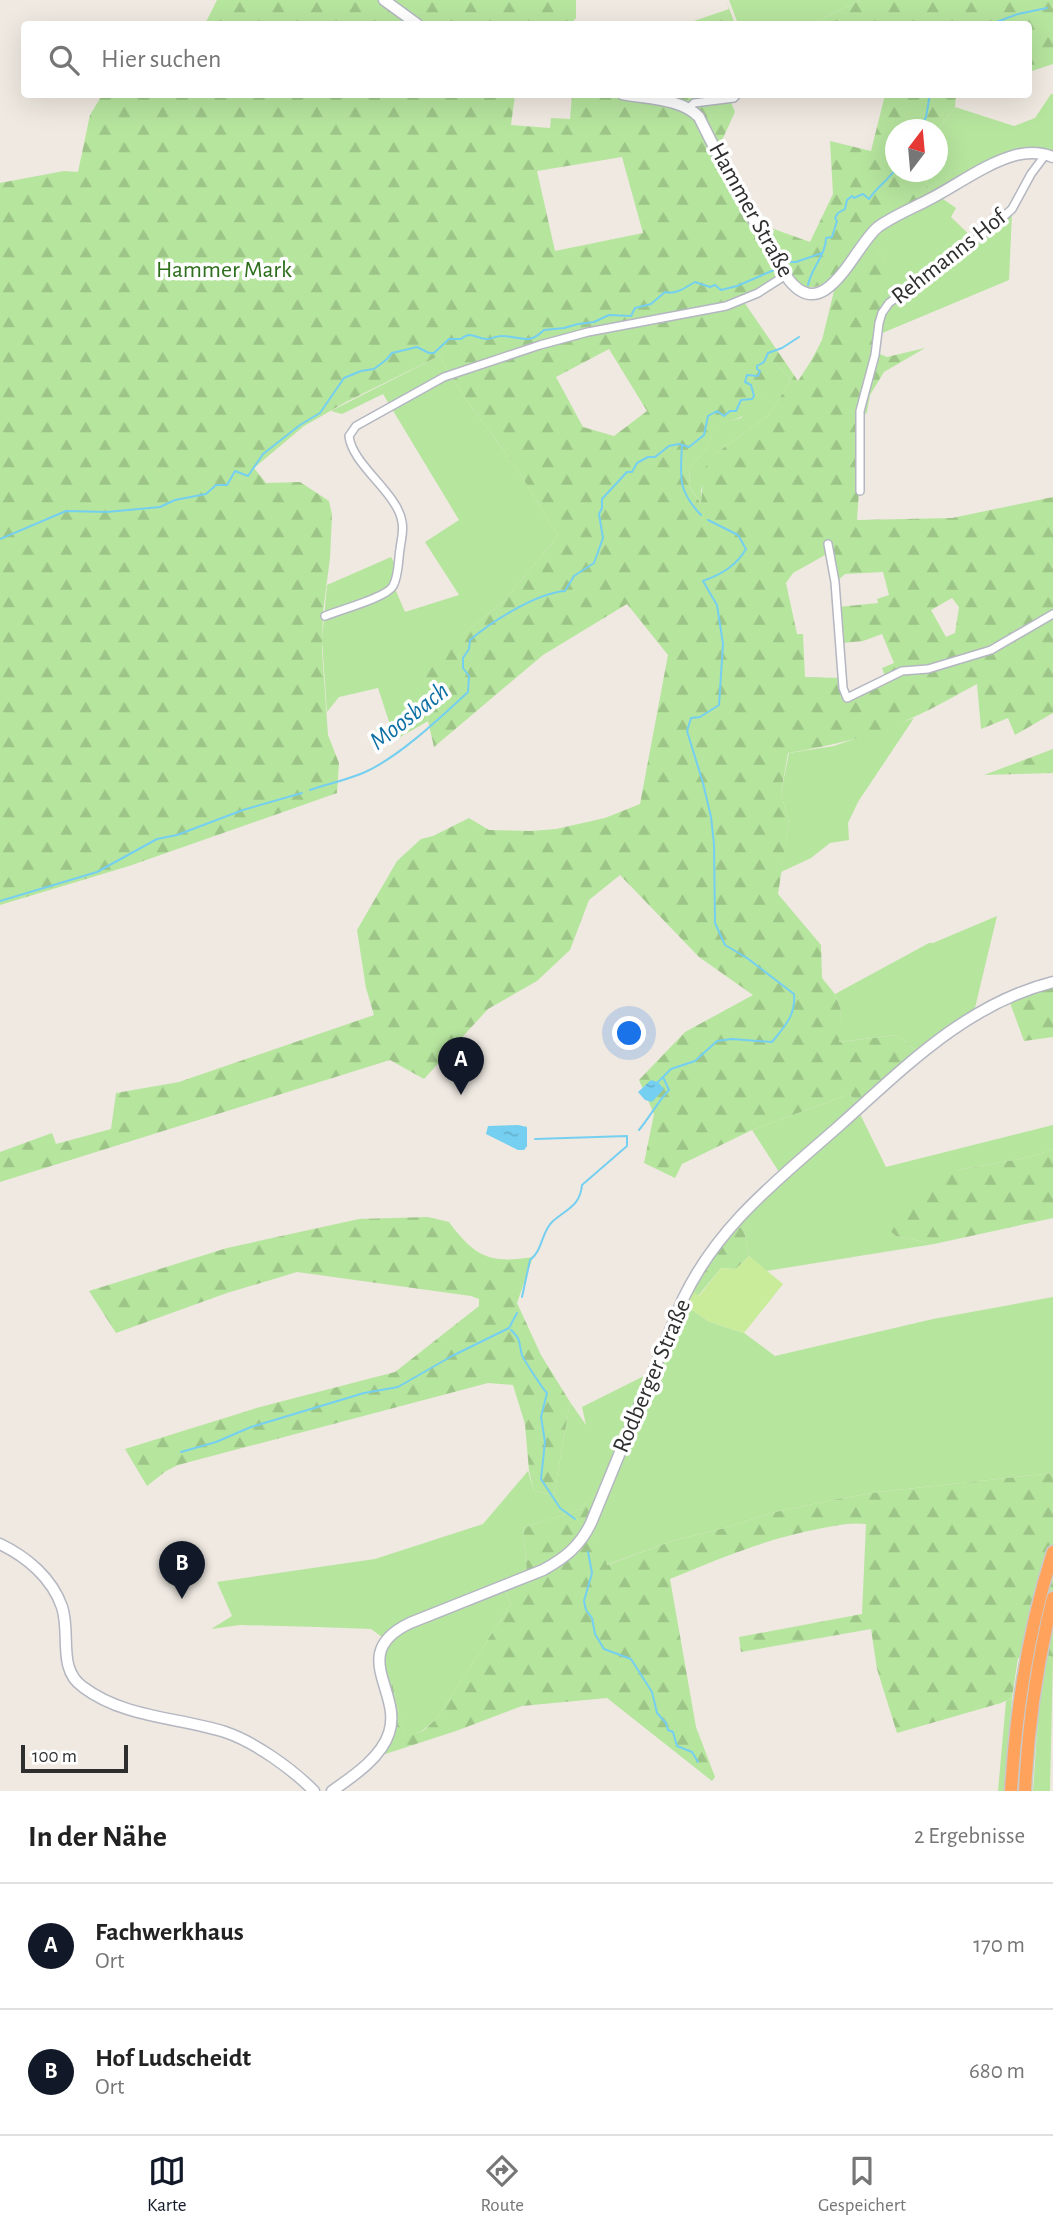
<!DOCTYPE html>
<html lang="de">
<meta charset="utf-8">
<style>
:root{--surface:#fff;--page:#f6f6f6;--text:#222;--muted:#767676;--line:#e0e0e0;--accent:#111827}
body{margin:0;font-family:"Alegreya Sans",sans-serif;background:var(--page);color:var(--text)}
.compass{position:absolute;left:885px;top:119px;width:63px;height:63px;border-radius:50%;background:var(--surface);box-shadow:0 7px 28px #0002;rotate:16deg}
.scale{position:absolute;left:21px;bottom:18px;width:107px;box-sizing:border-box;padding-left:7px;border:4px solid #2e2e2e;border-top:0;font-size:19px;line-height:24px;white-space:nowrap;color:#2e2e2e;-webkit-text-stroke:5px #fff;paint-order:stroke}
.you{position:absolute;left:630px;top:1034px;width:24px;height:24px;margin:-18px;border:5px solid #fff;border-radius:50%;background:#1a73e8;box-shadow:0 0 0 10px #1a73e833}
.badge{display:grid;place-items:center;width:46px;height:46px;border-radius:50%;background:var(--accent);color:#fff;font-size:23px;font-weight:700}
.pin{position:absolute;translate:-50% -58px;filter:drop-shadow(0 2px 4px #0008)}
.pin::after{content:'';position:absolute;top:37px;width:24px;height:21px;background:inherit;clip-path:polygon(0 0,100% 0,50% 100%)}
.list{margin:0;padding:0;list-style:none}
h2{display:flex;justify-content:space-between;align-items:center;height:91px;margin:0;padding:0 28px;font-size:30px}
h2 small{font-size:23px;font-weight:400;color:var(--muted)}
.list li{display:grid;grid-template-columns:46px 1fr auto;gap:21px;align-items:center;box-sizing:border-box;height:126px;padding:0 28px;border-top:2px solid var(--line)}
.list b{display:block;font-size:26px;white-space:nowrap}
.list p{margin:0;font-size:23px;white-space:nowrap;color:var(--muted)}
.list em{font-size:23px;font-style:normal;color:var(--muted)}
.icon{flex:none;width:38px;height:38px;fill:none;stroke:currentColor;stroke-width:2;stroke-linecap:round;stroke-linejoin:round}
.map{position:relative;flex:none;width:1053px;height:1791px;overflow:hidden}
.search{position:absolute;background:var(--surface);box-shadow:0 7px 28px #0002;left:21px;right:21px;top:21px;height:77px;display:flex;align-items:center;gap:18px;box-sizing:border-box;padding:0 24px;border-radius:7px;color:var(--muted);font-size:26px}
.sheet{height:343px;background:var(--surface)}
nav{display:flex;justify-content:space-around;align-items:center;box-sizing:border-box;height:98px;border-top:2px solid var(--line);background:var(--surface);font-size:19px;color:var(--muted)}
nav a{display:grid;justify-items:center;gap:4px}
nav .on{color:var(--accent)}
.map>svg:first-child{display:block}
</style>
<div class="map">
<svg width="1053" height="1791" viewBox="0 0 1053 1791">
<defs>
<pattern id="forest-firs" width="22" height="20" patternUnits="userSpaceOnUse" patternTransform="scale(1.75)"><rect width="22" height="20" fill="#b6e59e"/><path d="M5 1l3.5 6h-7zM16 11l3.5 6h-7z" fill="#9dc588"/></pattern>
<pattern id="water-ripples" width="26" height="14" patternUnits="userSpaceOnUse" patternTransform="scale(1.75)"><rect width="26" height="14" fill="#75cff0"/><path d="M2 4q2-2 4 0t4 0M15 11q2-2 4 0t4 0" fill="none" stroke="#66b2ce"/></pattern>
</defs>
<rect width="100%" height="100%" fill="#efe9e1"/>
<path fill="#b6e59e" d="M729,0H861L811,24H738Z
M1051,94H1053V153L1005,154L930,193L923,172H937L938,130L955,107L1014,126L1035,118Z
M940,197L956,208L951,217L977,242L1012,213L1009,280L880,334L885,262L870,240L881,227Z
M439,356L467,401L514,464L558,536L505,600L461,636L425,708L428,721L395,740L378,688L339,697L327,712L322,640L327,585L391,557L396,566L393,584L405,612L459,595L425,542L459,520L383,394L342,414L331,411Z
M775,363L791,380L769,415L715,454L701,490L702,505L689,486L690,467L707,448L716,424L741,418L763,395L767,374Z
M914,718L858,802L848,823L849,840L830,843L811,858L781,872L789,823L781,793L789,753L834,746Z
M997,916L974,1012L918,1052L897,1035L838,1042L841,1010L835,994L929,943H933Z
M850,1094L857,1107L781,1175L752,1130Z
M858,1110L886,1167L1053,1125V1149L1030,1157L957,1170L896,1236L934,1244L766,1271L749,1256L744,1230L735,1221Z
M1053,1297V1473L879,1492L832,1500L771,1513L725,1528L675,1540L606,1565L593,1525L683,1304L710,1322L744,1333L775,1356L933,1319Z
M650,1373L602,1488L579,1510L523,1528L527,1574L403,1622L382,1637L371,1629L317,1627L240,1625L211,1629L232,1616L217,1582L375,1559L483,1524L528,1471L534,1491L554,1495L570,1402L586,1425L582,1407Z
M505,1590L511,1604L437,1718L422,1731L405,1738L392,1683H386C383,1661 382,1653 395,1634Z
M1046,1655L1053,1657L1050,1791H1033L1038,1718Z
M1012,1698L1006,1791H998L1006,1701Z"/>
<path fill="url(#forest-firs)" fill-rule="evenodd" d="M217,0H576V18L571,24H202L207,20Z
M726,0L735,24H685L729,9Z
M861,0H1053V64L1029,72L1028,24H811Z
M102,95H515L511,125L550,128L551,118L570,119L572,95H735L683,102L699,124L782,274L742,299L798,381L811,361L822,340L835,287L871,241L885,262L897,300L882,316L880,354L887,357L925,348L884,372L870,395L867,412L859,423L861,461L857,520L952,518L1053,497V713L1015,735L1008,718L981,729L977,684C956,695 936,707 914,717C874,736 831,746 788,753L781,793L789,823L778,894L821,945L822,978L835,994L841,1010L839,1042L897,1035L918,1052L857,1107L850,1094L752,1130L682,1164L675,1178L644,1163L654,1114L639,1080L685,1032L753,995L699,957L620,875L589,900L570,950L537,981L488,1009L424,1079L390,1060L0,1182V1152L52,1133L56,1144L111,1129L116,1093L179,1082L374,1015L366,988L357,930L397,861L421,839L433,836L469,818L489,830L531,831L556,829L605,818L640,804L668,655L627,604L543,655L434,747L425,708L424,673L461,636L505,600L558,536L514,464L467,401L439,356L346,402L304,426L254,468L266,483L300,482L329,501L332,515L330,558L323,612L322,650L328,735L339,763L337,793L129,866L0,905V183L64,171L78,172L90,115ZM622,157L643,233L555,251L537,171ZM609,349L647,411L614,436L583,427L556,377ZM776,364L791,380L769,415L715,454L704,469L701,504L689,486L690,467L707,448L716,425C734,420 756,415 763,395C767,383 767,374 776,364ZM827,554L833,584L841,678L805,677L803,634H797L786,583L793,573ZM883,572L889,595L877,599L878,603L838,607L836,582L845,574ZM952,598L959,607L955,633L946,637L931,610ZM882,634L894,663L882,668L885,676L848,696L842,643L863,641Z
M885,95H956L955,107L938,130H895V172H923L930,193C913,202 893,209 878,221C865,230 857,246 847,258C802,323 784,266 760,224L810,242L833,194L830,141L871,151Z
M730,100L735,112L718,149L695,108L697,105Z
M1053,749V773L984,775Z
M1053,979V1037L1024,1041L1009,1000Z
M1053,1149V1218L934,1244L896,1236L887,1228L889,1218L892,1212L925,1186L957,1170L1030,1157Z
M428,1217L449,1222C475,1257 490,1264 533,1257L517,1303L541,1355L570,1402L554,1495L534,1491L529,1471L525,1424L513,1385L488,1383L178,1465L166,1471L147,1486L125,1449L260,1407L395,1372L479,1306V1299L471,1296L297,1272L227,1293L116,1333L89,1291L227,1248L359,1219Z
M735,1221L744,1230L749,1256L736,1269L721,1268L698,1296L690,1289Z
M1053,1473V1657L1046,1655L1018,1658L1012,1698L1001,1703L897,1733L877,1669L871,1629L741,1652L739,1637L862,1614L866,1524C849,1522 834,1526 818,1529C766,1539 718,1559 670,1579L696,1727L715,1777L712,1781L607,1698L522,1706L456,1731L379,1756L394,1727L386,1683H392L405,1737L423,1731L437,1718L511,1604L505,1590L532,1578L593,1525L607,1565L675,1540L725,1528L771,1513L832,1500L879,1492Z
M602,1488L587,1523L571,1548L527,1574L523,1528L579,1510Z"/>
<path fill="#c9ec9a" d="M749,1256L783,1284L744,1333L710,1322L683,1304L690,1289L699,1296L721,1268L736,1269Z"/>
<path fill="url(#water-ripples)" d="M651,1080L658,1082L664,1089L652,1102L645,1100L638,1092Z
M518,1125L527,1127V1146L524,1150H518L486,1134L488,1126Z"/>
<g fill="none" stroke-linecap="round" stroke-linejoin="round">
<path stroke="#75cff0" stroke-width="2" d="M991,24L1018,14L1047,8
M920,130L926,117L930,94
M786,262H796L822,253
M808,285C811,268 826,255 826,238L832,237L837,221L835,218L838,213L845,209L847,200L852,196L854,198L863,194L869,199C877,187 887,181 895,170
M682,446C680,478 678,491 701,515
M0,539L66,511L107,512L160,507L175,500L206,494L216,485H227L235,471L248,476L263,454L300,425L320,413L344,378L361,371L374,369L386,360L392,353L417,347L429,353H434L449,339H461C471,330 476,339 487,339C493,339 497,335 503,336C522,337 529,345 544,330L564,328L578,324L594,322L609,315L631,316L635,308L651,304L665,292C676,295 686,287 695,282L710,287L715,285L721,290L737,286L774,270
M310,790C328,784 346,780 363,773C398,758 440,718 468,692L469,676L463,668V658L469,649L470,640C492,621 537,593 565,591L574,576L594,563L603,538L599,514L602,508V499L627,472H632L637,463L648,457H655L669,446L679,444L689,447L704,435L708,416L717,411L724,416L730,411H736L741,400L752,399L754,396L751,385L745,382L747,375L758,376L760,371L757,369V366L764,362L768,353L782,348L799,337
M0,901L97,872L157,839L177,835L243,810L302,793
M658,1082L671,1069L695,1061L717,1041L732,1039L772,1042C785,1026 796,1015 794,994L747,958L725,945L715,923L714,844L711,817L703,783L687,731L691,718L700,717L719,705L723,644L717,605L703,581C722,574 736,566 746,549L738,535L708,520
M639,1130C649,1118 659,1100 669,1090L663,1077
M522,1297L530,1260C543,1250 541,1233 552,1222C566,1209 580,1207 582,1185L627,1146V1136L535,1139
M511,1330C522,1341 518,1341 522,1355C524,1360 542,1388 547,1393L541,1417L545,1442L541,1479L560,1508L575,1519
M181,1452L216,1442L251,1427L364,1393L398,1387L452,1356L509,1328L517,1313
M588,1552L592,1573L584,1601L586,1610L592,1618L595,1634L604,1649L631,1659L652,1692L657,1713L666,1723L668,1730L673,1732L677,1746L692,1752L698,1762"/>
<g stroke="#b4b7c1" stroke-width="10">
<path id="street" d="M689,108L694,103L734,98L737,94
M860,491V411L875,355L879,323L882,313L889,303L987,231L1012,209L1031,174L1046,154
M828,544L835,582L843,688L847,698L902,671L928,669L991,650L1053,614
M325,616C339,610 386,598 393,586C399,575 398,561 400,549C401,540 404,531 402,522C398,493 352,465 349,436L356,426L444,377L540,345L588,332L726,306L758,293L786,275"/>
</g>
<g stroke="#b4b7c1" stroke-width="13">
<path id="secondary" d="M384,0L417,24
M622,94C647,99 681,98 699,117L734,187L789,280C826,326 855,245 878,227C893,216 913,208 930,199C957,185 986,163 1016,155C1029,152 1040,152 1053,157
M0,1544C27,1557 52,1578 62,1607C71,1634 57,1669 83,1687C124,1718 178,1717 225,1732C255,1742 292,1769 314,1791
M332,1791C352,1777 381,1758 389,1733C403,1692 347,1653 410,1623L543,1570C565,1558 580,1546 591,1523L683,1299C719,1224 778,1180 839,1126C904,1068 966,1004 1053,982"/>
</g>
<g stroke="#c9c9c9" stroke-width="15">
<path id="highway" d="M1011,1791C1016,1709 1028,1630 1053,1552
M1025,1791C1028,1726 1037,1662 1053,1598"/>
</g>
<use href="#street" stroke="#fff" stroke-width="7"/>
<use href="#secondary" stroke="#fff" stroke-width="10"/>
<use href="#highway" stroke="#ffa35c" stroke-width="12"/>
</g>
<g text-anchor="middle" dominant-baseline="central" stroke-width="7" stroke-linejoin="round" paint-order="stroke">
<g font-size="24" fill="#2e2e2e" stroke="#fff">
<text transform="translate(751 210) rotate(61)">Hammer Straße</text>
<text transform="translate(949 257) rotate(-38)">Rehmanns Hof</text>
<text transform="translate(652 1376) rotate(-67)">Rodberger Straße</text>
</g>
<g font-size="24" fill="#2c6e1b" stroke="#fff">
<text x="224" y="270">Hammer Mark</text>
</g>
<g font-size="26" font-style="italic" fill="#0d6fa3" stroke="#fff">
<text transform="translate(409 716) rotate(-38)">Moosbach</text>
</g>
</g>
</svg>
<svg class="compass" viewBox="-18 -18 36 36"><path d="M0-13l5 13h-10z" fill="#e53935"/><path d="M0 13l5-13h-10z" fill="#767676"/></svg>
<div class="scale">100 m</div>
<div class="you"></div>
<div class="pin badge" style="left:461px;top:1095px">A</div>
<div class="pin badge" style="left:182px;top:1599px">B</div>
<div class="search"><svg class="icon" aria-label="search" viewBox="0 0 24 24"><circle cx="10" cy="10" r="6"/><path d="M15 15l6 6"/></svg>Hier suchen</div>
</div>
<section class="sheet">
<h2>In der Nähe<small>2 Ergebnisse</small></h2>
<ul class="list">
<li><span class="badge">A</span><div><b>Fachwerkhaus</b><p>Ort</p></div><em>170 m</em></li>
<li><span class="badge">B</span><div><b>Hof Ludscheidt</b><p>Ort</p></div><em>680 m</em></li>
</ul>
</section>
<nav>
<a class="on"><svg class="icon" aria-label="map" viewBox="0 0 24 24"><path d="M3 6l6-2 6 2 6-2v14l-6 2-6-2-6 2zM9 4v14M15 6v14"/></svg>Karte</a>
<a><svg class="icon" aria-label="directions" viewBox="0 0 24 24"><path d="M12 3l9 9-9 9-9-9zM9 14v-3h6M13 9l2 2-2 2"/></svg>Route</a>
<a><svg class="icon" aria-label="saved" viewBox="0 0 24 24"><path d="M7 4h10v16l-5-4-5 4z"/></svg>Gespeichert</a>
</nav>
